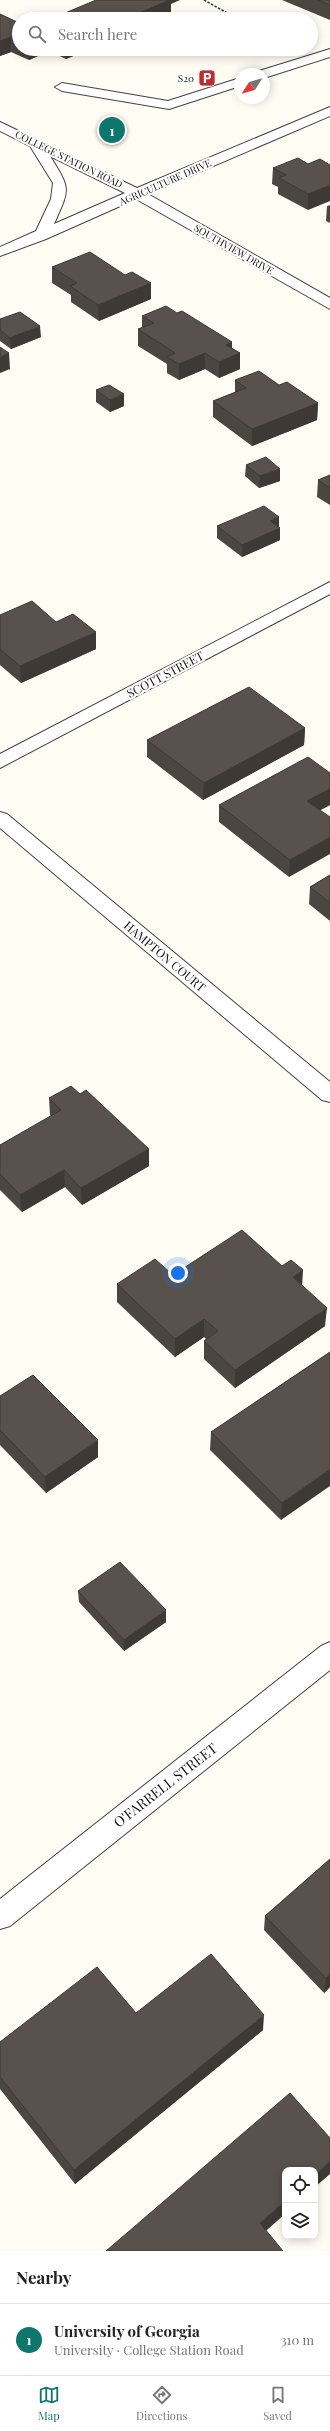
<!DOCTYPE html>
<meta charset="utf-8">
<style>
:root{--surface:#fff;--page:#f6f6f6;--text:#222;--muted:#767676;--line:#e0e0e0;--accent:#0f766e}
body{margin:0;font-family:"Playfair Display",serif;background:var(--page);color:var(--text)}
.controls{position:absolute;right:12px;bottom:12px;display:grid;overflow:hidden;border-radius:8px;box-shadow:0 2px 10px #0003}
.controls button{width:36px;height:36px;display:grid;place-items:center;padding:0;border:0;border-bottom:1px solid var(--line);background:var(--surface);color:var(--text);font:20px sans-serif}
.compass{position:absolute;left:234px;top:68px;width:36px;height:36px;border-radius:50%;background:var(--surface);box-shadow:0 2px 10px #0003;rotate:233deg}
.you{position:absolute;left:178px;top:1273px;width:14px;height:14px;margin:-10px;border:3px solid #fff;border-radius:50%;background:#1a73e8;box-shadow:0 0 0 6px #1a73e833}
.badge{display:grid;place-items:center;width:26px;height:26px;border-radius:50%;background:var(--accent);color:#fff;font-size:13px;font-weight:700}
.pin{position:absolute;translate:-50% -50%;border:2px solid #fff;box-shadow:0 1px 4px #0006}
.list{margin:0;padding:0;list-style:none}
h2{display:flex;justify-content:space-between;align-items:center;height:52px;margin:0;padding:0 16px;font-size:17px}
h2 small{font-size:13px;font-weight:400;color:var(--muted)}
.list li{display:grid;grid-template-columns:26px 1fr auto;gap:12px;align-items:center;box-sizing:border-box;height:72px;padding:0 16px;border-top:1px solid var(--line)}
.list b{display:block;font-size:15px;white-space:nowrap}
.list p{margin:0;font-size:13px;white-space:nowrap;color:var(--muted)}
.list em{font-size:13px;font-style:normal;color:var(--muted)}
.icon{flex:none;width:22px;height:22px;fill:none;stroke:currentColor;stroke-width:2;stroke-linecap:round;stroke-linejoin:round}
.map{position:relative;flex:none;width:330px;height:2251px;overflow:hidden}
.search{position:absolute;background:var(--surface);box-shadow:0 2px 10px #0003;left:12px;right:12px;top:12px;height:44px;display:flex;align-items:center;gap:10px;box-sizing:border-box;padding:0 14px;border-radius:22px;color:var(--muted);font-size:15px}
.sheet{height:124px;background:var(--surface)}
nav{display:flex;justify-content:space-around;align-items:center;box-sizing:border-box;height:56px;border-top:1px solid var(--line);background:var(--surface);font-size:11px;color:var(--muted)}
nav a{display:grid;justify-items:center;gap:2px}
nav .on{color:var(--accent)}
.map>svg:first-child{display:block}
</style>
<div class="map">
<svg width="330" height="2251" viewBox="0 0 330 2251">
<rect width="100%" height="100%" fill="#fefcf3"/>
<g fill="none" stroke-linecap="round" stroke-linejoin="round">
<g stroke="#434343" stroke-width="2">
<path id="minor" d="M330,49V57L264,78V74H257L259,71Z
M240,78V86L169,109L62,91L55,87L62,83L168,101Z
M330,107V116L148,194L330,298V309L136,199L46,239L0,256V247L36,231L51,199L53,183L30,146L0,131V122L137,188ZM50,156L125,193L54,224C70,188 71,190 50,156Z
M330,582V594L0,768V754Z
M0,812L7,814L330,1082V1102L322,1100L0,828Z
M330,1642V1670L10,1926L0,1929V1899L321,1646Z"/>
</g>
<path stroke="#323232" stroke-width="1.5" stroke-dasharray="2.5 1.5" stroke-linecap="butt" d="M204,0L238,19"/>
<use href="#minor" fill="#fff" fill-rule="evenodd"/>
</g>
<path fill="#4c4641" d="M282,0H330V20Z
M0,14L19,23V49H90L66,59L49,51L29,60L11,52L0,56Z
M320,159L308,210L278,194V187L272,184L273,168L308,164Z
M330,205V223L326,221L327,206Z
M52,267L125,275L151,283V299L99,321L71,302V295L52,283Z
M142,316L232,342V348L240,353V369L219,378L205,369L179,380L167,373V364L138,346V329L142,328Z
M0,319L41,337L11,349L0,341Z
M235,380L279,385L318,403L317,420L252,446L213,417V401L235,392Z
M96,390L124,406L110,412L96,402Z
M246,465L280,481L259,488L245,476Z
M330,475V505L317,497L318,480Z
M279,517V527L280,540L242,557L217,538V526Z
M0,615L56,622L96,649L21,683L0,665Z
M305,728L304,745L203,800L147,757V740Z
M330,773V805L320,810L289,877L219,822V805Z
M330,875V921L309,904L310,887Z
M80,1094L149,1149V1166L82,1205L65,1187L22,1212L0,1190V1145L51,1116L50,1115L49,1098Z
M173,1275L302,1286L325,1326L235,1388L204,1359V1341L206,1339L204,1337L175,1357L117,1302V1284Z
M330,1352L281,1520L210,1450L211,1432Z
M0,1396L98,1457L46,1493L0,1445Z
M78,1591L166,1622L124,1651L79,1602Z
M330,1859V1987L324,1993L264,1930L265,1916Z
M136,2013L263,2030L75,2184L0,2089V2042Z"/>
<path fill="#3e3935" d="M158,0H180L171,4V14L160,19H125Z
M11,37V52L0,56V41Z
M28,49H49V51L29,60Z
M66,49H90L66,59Z
M330,185V201L308,210V194Z
M151,283V299L99,321L98,305Z
M40,326L41,337L11,349L10,338Z
M232,342V356L240,353V369L219,378V362L226,345Z
M9,353L10,369L0,373V357Z
M205,353V369L179,380V364Z
M124,394V406L110,412V400Z
M318,403L317,420L252,446V429Z
M280,469V481L259,488L260,476Z
M279,517V528L270,521Z
M280,528V540L242,557V545Z
M96,632V649L21,683L20,666Z
M305,728L304,745L203,800L204,783Z
M330,789V805L306,818L307,801Z
M330,837V854L289,877L290,860Z
M149,1149V1166L82,1205L81,1188Z
M64,1170L65,1187L22,1212L20,1195Z
M303,1270L302,1289L293,1277Z
M327,1308L325,1326L235,1388V1370Z
M204,1319V1337L175,1357V1339Z
M98,1440V1457L46,1493L45,1477Z
M330,1469V1486L281,1520L282,1503Z
M166,1610V1622L124,1651V1640Z
M330,1974V1987L324,1993L326,1978Z
M264,2015L263,2030L75,2184L74,2170Z
M330,2161V2174L315,2187V2175Z
M285,2201V2214L259,2237L260,2223Z"/>
<path fill="#58514c" stroke="#3e3935" d="M96,0H170L125,19H51Z
M318,0H330V5Z
M0,14L19,23V41L11,37L0,41Z
M298,158L308,164L320,159L330,165V185L308,194L279,178L286,175L273,168Z
M90,252L125,275L132,272L151,283L98,305L70,286L77,283L52,267Z
M166,306L177,313L182,311L232,342L226,345L240,353L219,362L205,353L179,364L167,357L175,353L138,329L154,323L142,316Z
M20,312L40,326L10,338L0,330V319Z
M0,347L9,353L0,357Z
M259,371L279,385L287,382L318,403L252,429L213,401L246,388L235,380Z
M109,385L124,394L110,400L96,390Z
M266,457L280,469L260,476L246,465Z
M330,475V488L318,480Z
M264,506L279,517L270,521L280,528L242,545L217,526Z
M32,601L56,622L73,614L96,632L20,666L0,649V615Z
M249,687L305,728L204,783L147,740Z
M308,757L330,773V789L307,801L330,817V837L290,860L219,805Z
M330,875V903L310,887Z
M71,1086L80,1094L86,1090L149,1149L81,1188L64,1170L20,1195L0,1174V1145L61,1110L49,1098Z
M242,1230L282,1266L291,1260L303,1270L293,1277L327,1308L235,1370L204,1341L218,1331L204,1319L175,1339L117,1284L155,1259L173,1275Z
M330,1352V1469L282,1503L211,1432Z
M33,1375L98,1440L45,1477L0,1430V1396Z
M120,1562L166,1610L124,1640L78,1591Z
M330,1859V1974L326,1978L265,1916Z
M211,1954L264,2015L74,2170L0,2077V2042L97,1967L136,2013Z
M290,2093L330,2138V2161L315,2175V2170H285V2201L260,2223L283,2251H106Z"/>
<defs>
<g id="parking-square" transform="scale(0.9)"><rect x="-9" y="-9" width="18" height="18" rx="4" fill="#bb2c35" stroke="#fff"/><path d="M-3.5-5.5H1a3.5 3.5 0 0 1 0 7H-1V5.5H-3.5ZM-1-3.4V-.6H.8a1.4 1.4 0 0 0 0-2.8Z" fill="#fff"/></g>
</defs>
<g fill-rule="evenodd">
<use href="#parking-square" x="207" y="78"/>
</g>
<g text-anchor="middle" dominant-baseline="central" stroke-width="4" stroke-linejoin="round" paint-order="stroke">
<g font-size="10" fill="#101010" stroke="#fff" text-anchor="end">
<text x="194" y="78">S20</text>
</g>
<g font-size="10" fill="#101010" stroke="#fff">
<text transform="translate(69 159) rotate(26)">COLLEGE STATION ROAD</text>
<text transform="translate(165 182) rotate(-24)">AGRICULTURE DRIVE</text>
<text transform="translate(234 249) rotate(30)">SOUTHVIEW DRIVE</text>
</g>
<g font-size="12" fill="#101010" stroke="#fff">
<text transform="translate(165 674) rotate(-28)">SCOTT STREET</text>
<text transform="translate(165 956) rotate(40)">HAMPTON COURT</text>
</g>
<g font-size="14" fill="#101010" stroke="#fff">
<text transform="translate(165 1785) rotate(-38)">O'FARRELL STREET</text>
</g>
</g>
</svg>
<div class="controls">
<button><svg class="icon" aria-label="locate" viewBox="0 0 24 24"><circle cx="12" cy="12" r="6"/><path d="M12 2v4M12 18v4M2 12h4M18 12h4"/></svg></button>
<button><svg class="icon" aria-label="layers" viewBox="0 0 24 24"><path d="M12 4l9 5-9 5-9-5zM3 14l9 5 9-5"/></svg></button>
</div>
<svg class="compass" viewBox="-18 -18 36 36"><path d="M0-13l5 13h-10z" fill="#e53935"/><path d="M0 13l5-13h-10z" fill="#767676"/></svg>
<div class="you"></div>
<div class="pin badge" style="left:112px;top:130px">1</div>
<div class="search"><svg class="icon" aria-label="search" viewBox="0 0 24 24"><circle cx="10" cy="10" r="6"/><path d="M15 15l6 6"/></svg>Search here</div>
</div>
<section class="sheet">
<h2>Nearby<small></small></h2>
<ul class="list">
<li><span class="badge">1</span><div><b>University of Georgia</b><p>University · College Station Road</p></div><em>310 m</em></li>
</ul>
</section>
<nav>
<a class="on"><svg class="icon" aria-label="map" viewBox="0 0 24 24"><path d="M3 6l6-2 6 2 6-2v14l-6 2-6-2-6 2zM9 4v14M15 6v14"/></svg>Map</a>
<a><svg class="icon" aria-label="directions" viewBox="0 0 24 24"><path d="M12 3l9 9-9 9-9-9zM9 14v-3h6M13 9l2 2-2 2"/></svg>Directions</a>
<a><svg class="icon" aria-label="saved" viewBox="0 0 24 24"><path d="M7 4h10v16l-5-4-5 4z"/></svg>Saved</a>
</nav>
